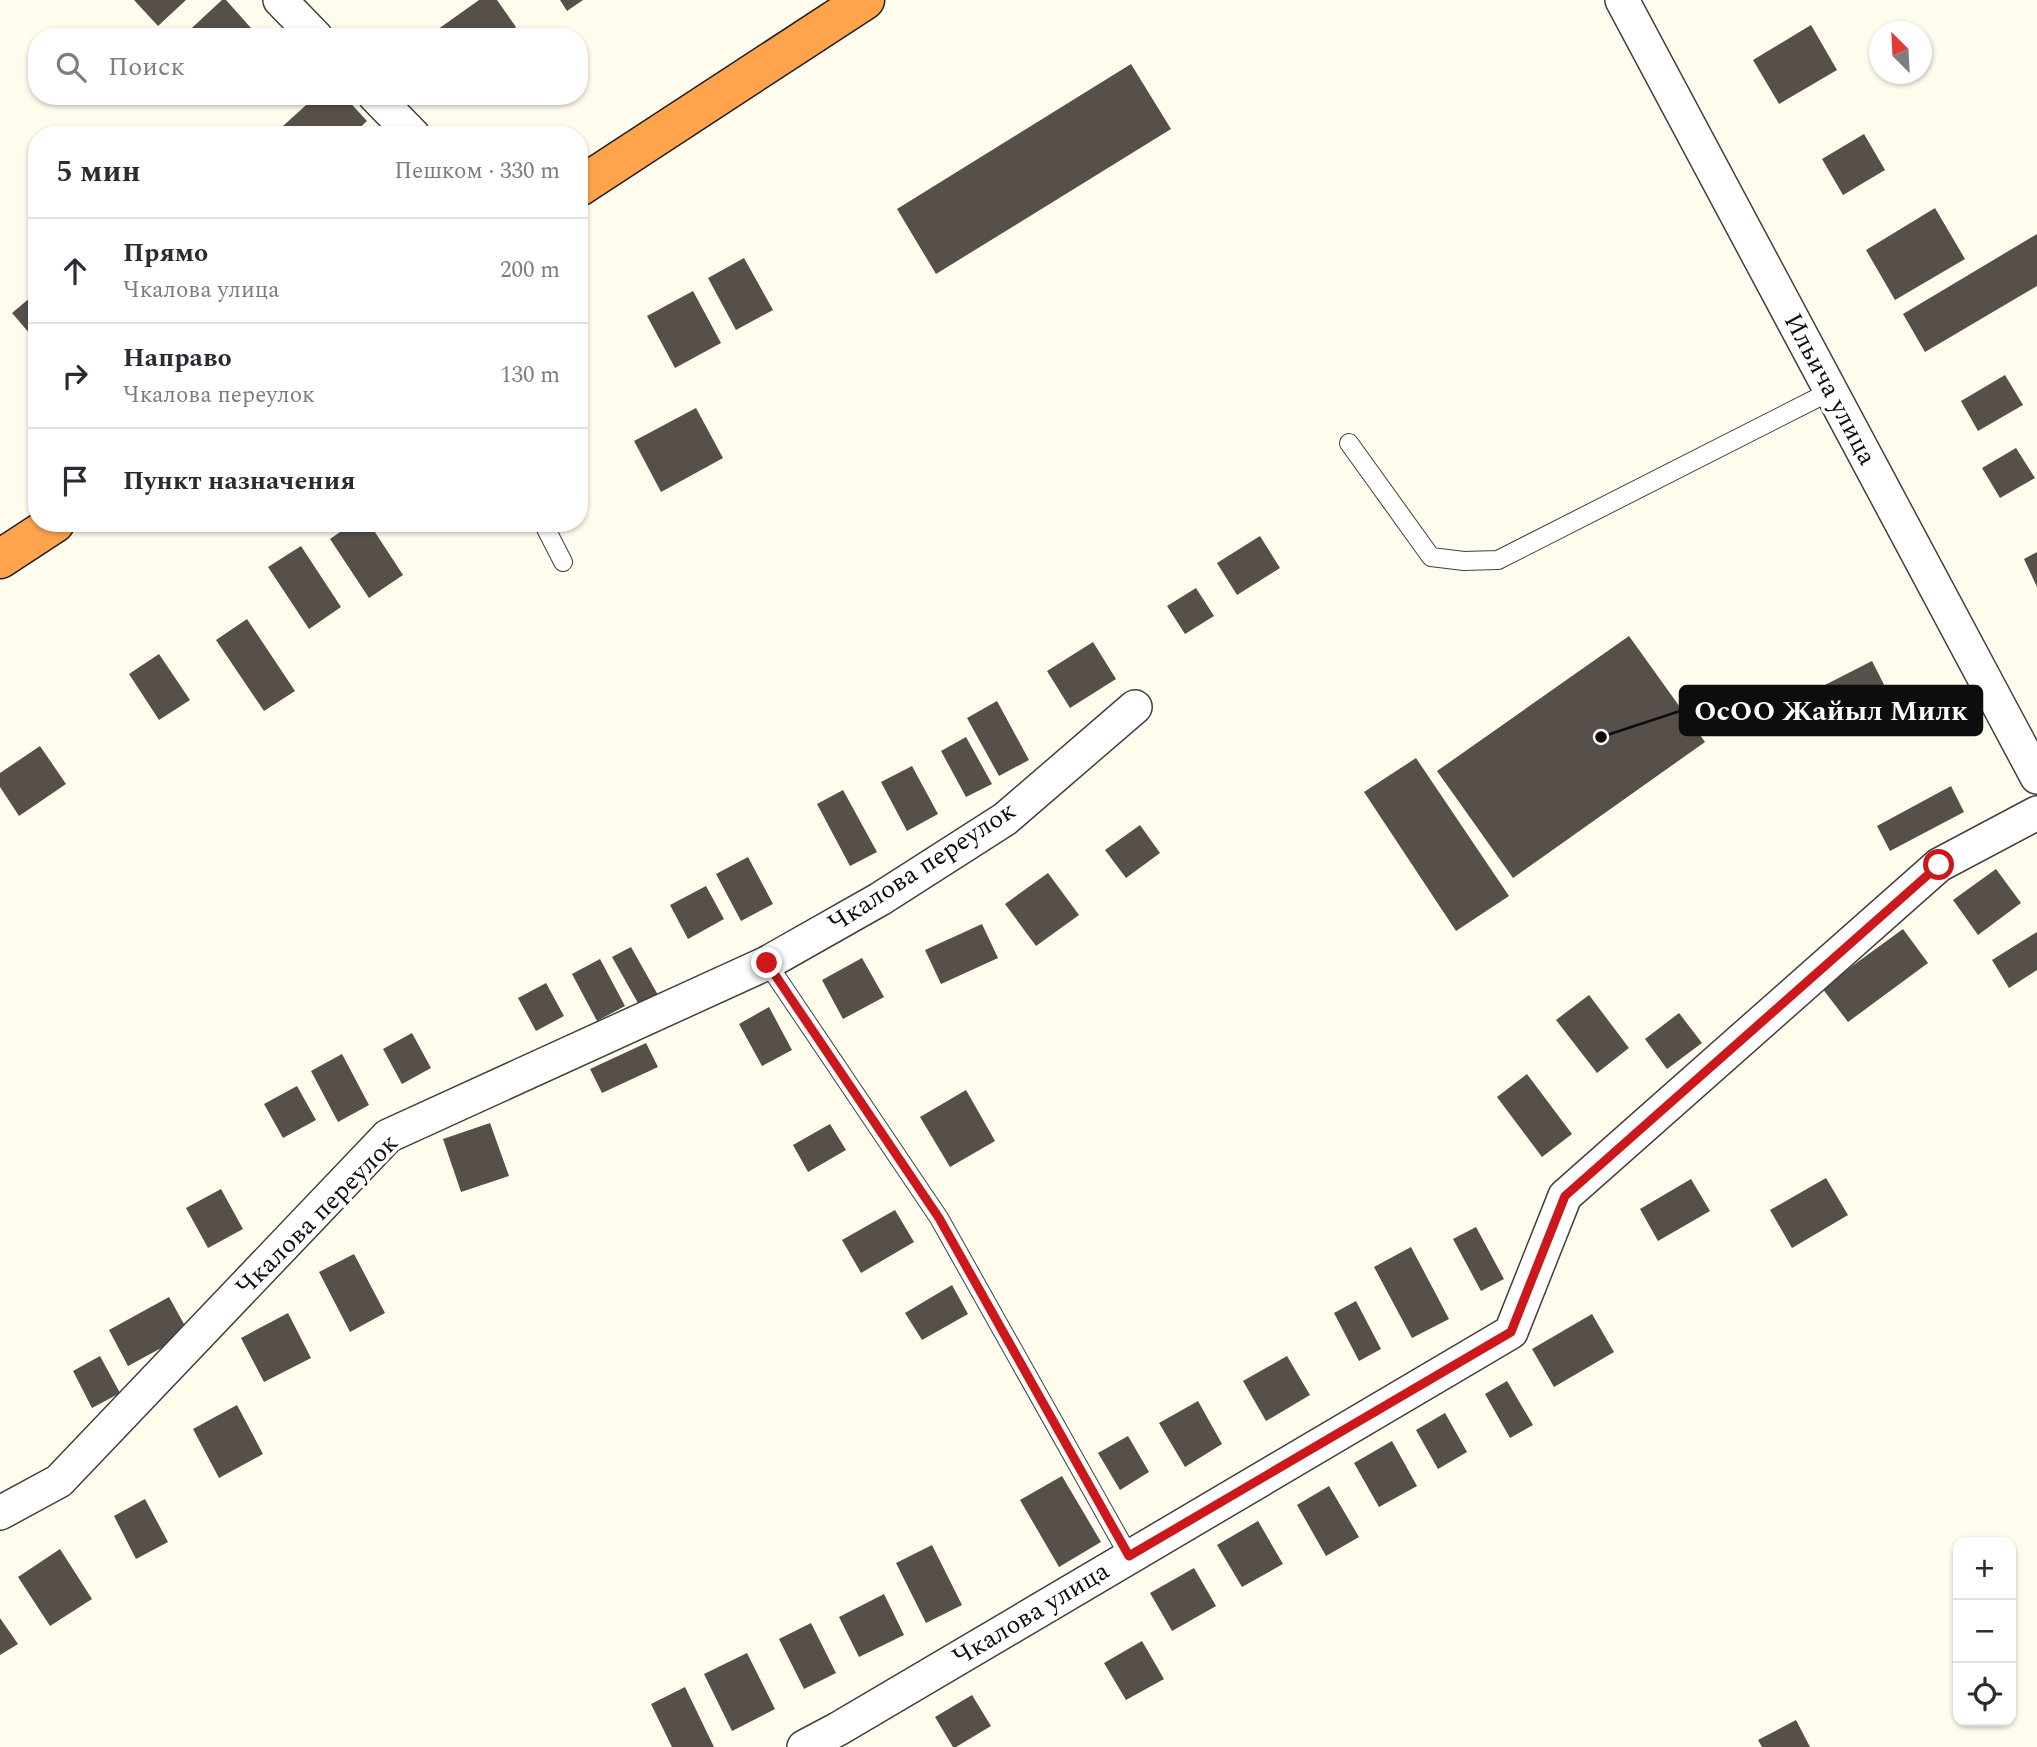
<!DOCTYPE html>
<html lang="ru">
<meta charset="utf-8">
<style>
:root{--surface:#fff;--page:#f7f7f7;--text:#2b2b33;--muted:#7c7c81;--line:#e1e1e2}
body{margin:0;font-family:Spectral,serif;background:var(--page);color:var(--text)}
.controls{position:absolute;right:21px;bottom:21px;display:grid;overflow:hidden;border-radius:14px;box-shadow:0 2px 5px #0004}
.controls button{width:63px;height:63px;display:grid;place-items:center;padding:0;border:0;border-bottom:2px solid var(--line);background:var(--surface);color:var(--text);font:35px sans-serif}
.compass{position:absolute;left:1869px;top:21px;width:63px;height:63px;border-radius:50%;background:var(--surface);box-shadow:0 2px 5px #0004;rotate:336deg}
.stop{position:absolute;width:21px;height:21px;margin:-16px;border:5px solid #cc171b;border-radius:50%;background:#fff}
.stop.end{background:#cc171b;border-color:#fff;box-shadow:0 2px 7px #0008}
.list{margin:0;padding:0;list-style:none}
h2{display:flex;justify-content:space-between;align-items:center;height:91px;margin:0;padding:0 28px;font-size:30px}
h2 small{font-size:23px;font-weight:400;color:var(--muted)}
.list li{display:grid;grid-template-columns:46px 1fr auto;gap:21px;align-items:center;box-sizing:border-box;height:105px;padding:0 28px;border-top:2px solid var(--line)}
.list b{display:block;font-size:26px;white-space:nowrap}
.list p{margin:0;font-size:23px;white-space:nowrap;color:var(--muted)}
.list em{font-size:23px;font-style:normal;color:var(--muted)}
.icon{flex:none;width:38px;height:38px;fill:none;stroke:currentColor;stroke-width:2;stroke-linecap:round;stroke-linejoin:round}
.map{position:relative;flex:none;width:2037px;height:1747px;overflow:hidden}
.search{position:absolute;background:var(--surface);box-shadow:0 2px 5px #0004;left:28px;top:28px;width:560px;height:77px;display:flex;align-items:center;gap:18px;box-sizing:border-box;padding:0 24px;border-radius:28px;color:var(--muted);font-size:26px}
.panel{position:absolute;background:var(--surface);box-shadow:0 2px 5px #0004;left:28px;top:126px;width:560px;height:406px;border-radius:28px}
.map>svg:first-child{display:block}
</style>
<div class="map">
<svg width="2037" height="1747" viewBox="0 0 2037 1747">
<rect width="100%" height="100%" fill="#fffcee"/>
<path fill="#574f49" d="M134,0H186L158,26Z
M222,0H226L251,28L241,37H182Z
M479,0H497L516,27L502,37H427Z
M560,0H583L567,11Z
M1811,25L1837,70L1779,104L1753,60Z
M1131,64L1171,129L936,274L897,209Z
M316,96H344L367,121L352,135H291L283,126Z
M1864,134L1885,170L1843,195L1822,159Z
M1935,208L1965,259L1895,300L1866,250Z
M2037,234V286L1925,352L1903,314Z
M744,258L773,310L736,330L708,278Z
M693,291L721,343L675,368L647,316Z
M37,292V342L12,313Z
M2005,375L2023,405L1978,431L1961,401Z
M696,408L723,458L661,492L634,441Z
M2016,448L2035,478L2000,498L1982,468Z
M353,523H369L403,575L369,598L330,539Z
M1260,536L1280,568L1237,595L1217,563Z
M301,546L341,607L309,629L268,567Z
M2037,552V587L2024,559Z
M1196,588L1214,616L1185,634L1167,606Z
M247,619L295,691L264,711L216,640Z
M1629,636L1705,742L1513,878L1437,771Z
M1093,642L1116,679L1070,708L1047,671Z
M159,654L190,700L159,720L129,674Z
M1872,661L1895,706L1840,734L1817,689Z
M997,701L1029,760L999,776L967,718Z
M966,737L992,784L966,797L941,751Z
M40,746L66,784L19,816L0,787V773Z
M1416,758L1509,896L1456,931L1364,792Z
M912,766L938,814L907,831L881,782Z
M1951,786L1964,812L1890,851L1877,826Z
M843,790L877,852L850,866L817,804Z
M1140,825L1160,853L1126,878L1105,850Z
M748,857L773,904L741,921L716,874Z
M1996,869L2021,903L1978,935L1953,900Z
M1048,873L1079,915L1036,946L1005,904Z
M706,886L724,919L688,939L670,905Z
M982,924L998,958L941,984L925,950Z
M1903,929L1928,963L1848,1022L1822,988Z
M2037,932V970L2009,988L1992,960Z
M631,947L658,995L639,1005L612,957Z
M862,958L884,997L843,1019L822,980Z
M600,959L625,1006L597,1021L572,974Z
M546,983L564,1016L536,1031L518,998Z
M1589,995L1629,1048L1597,1073L1556,1020Z
M769,1007L792,1050L762,1066L739,1024Z
M1679,1013L1702,1043L1667,1069L1645,1039Z
M412,1033L431,1068L402,1084L383,1049Z
M646,1043L658,1067L602,1093L590,1069Z
M342,1054L369,1105L338,1122L311,1071Z
M1527,1074L1572,1134L1542,1157L1497,1097Z
M297,1086L316,1120L283,1138L264,1104Z
M966,1090L995,1141L950,1167L920,1117Z
M490,1123L509,1176L461,1192L443,1139Z
M830,1124L846,1150L808,1172L793,1145Z
M1826,1178L1848,1215L1792,1248L1770,1210Z
M1691,1179L1710,1211L1658,1241L1640,1209Z
M221,1189L243,1229L208,1248L186,1208Z
M895,1210L914,1242L861,1273L842,1240Z
M1476,1227L1504,1279L1481,1291L1453,1239Z
M1411,1247L1449,1319L1412,1338L1374,1267Z
M354,1254L385,1313L350,1332L319,1272Z
M952,1285L968,1314L922,1340L905,1313Z
M169,1297L189,1333L128,1366L109,1330Z
M1356,1301L1381,1349L1359,1361L1334,1313Z
M288,1313L311,1358L264,1382L241,1338Z
M1592,1314L1614,1352L1554,1387L1532,1349Z
M100,1356L120,1393L92,1408L73,1371Z
M1287,1356L1310,1395L1266,1421L1243,1381Z
M1507,1381L1533,1425L1510,1438L1485,1394Z
M1198,1401L1222,1444L1185,1467L1159,1423Z
M237,1405L263,1454L219,1478L193,1429Z
M1445,1413L1467,1452L1438,1469L1416,1430Z
M1128,1436L1149,1472L1120,1490L1098,1453Z
M1392,1441L1417,1486L1379,1507L1354,1463Z
M1062,1476L1101,1542L1059,1567L1020,1500Z
M1329,1486L1359,1537L1326,1556L1297,1505Z
M145,1499L168,1542L136,1559L114,1516Z
M1258,1521L1283,1564L1242,1587L1217,1545Z
M932,1545L962,1605L926,1623L896,1563Z
M60,1549L92,1599L50,1626L18,1577Z
M1194,1568L1216,1606L1172,1631L1150,1593Z
M884,1594L904,1635L859,1657L839,1617Z
M0,1618L18,1644L0,1655Z
M811,1623L836,1673L804,1689L779,1639Z
M1142,1641L1164,1679L1126,1700L1104,1663Z
M747,1653L775,1709L732,1731L704,1674Z
M685,1687L714,1747H672L651,1704Z
M972,1695L991,1726L956,1747H953L935,1717Z
M1796,1720L1810,1747H1762L1758,1740Z"/>
<g fill="none" stroke-linecap="round" stroke-linejoin="round">
<g stroke="#404040" stroke-width="20">
<path id="lane" d="M1349,443L1431,557L1464,561L1498,560L1831,391
M543,523L563,562
M767,963L939,1218L1129,1556"/>
</g>
<g stroke="#404040" stroke-width="36">
<path id="street" d="M280,0L316,37
M1622,0L2037,777
M375,96L413,135
M0,1513L59,1481L388,1136L767,963L880,899L1005,819L1135,707
M804,1747L838,1729L1511,1332L1565,1196L1939,865L2037,813"/>
</g>
<g stroke="#1e1e1e" stroke-width="41">
<path id="highway" d="M579,187L865,0
M0,559L55,523"/>
</g>
<use href="#lane" stroke="#fff" stroke-width="18"/>
<use href="#street" stroke="#fff" stroke-width="33"/>
<use href="#highway" stroke="#ffa34c" stroke-width="38"/>
</g>
<g fill="none" stroke-linecap="round" stroke-linejoin="round">
<path stroke="#cc171b" stroke-width="9" d="M767,963L939,1218L1129,1556L1511,1332L1565,1196L1939,865"/>
</g>
<g text-anchor="middle" dominant-baseline="central" stroke-width="7" stroke-linejoin="round" paint-order="stroke">
<g font-size="26" fill="#0d0d0d" stroke="#fff">
<text transform="translate(1830 389) rotate(62)">Ильича улица</text>
<text transform="translate(922 867) rotate(-33)">Чкалова переулок</text>
<text transform="translate(317 1215) rotate(-45)">Чкалова переулок</text>
<text transform="translate(1031 1614) rotate(-31)">Чкалова улица</text>
</g>
</g>
<path fill="none" stroke="#0d0d0d" stroke-width="2.5" d="M1601 737L1680 711"/>
<circle fill="#0d0d0d" stroke="#fff" stroke-width="2.5" cx="1601" cy="737" r="7"/>
<rect fill="#0d0d0d" stroke="#0d0d0d" stroke-width="2.5" x="1680" y="686" width="302" height="49" rx="7"/>
<g font-size="28" text-anchor="middle" font-weight="bold" fill="#fff">
<text x="1831" y="720">ОсОО Жайыл Милк</text>
</g>
</svg>
<div class="controls">
<button>+</button>
<button>−</button>
<button><svg class="icon" aria-label="locate" viewBox="0 0 24 24"><circle cx="12" cy="12" r="6"/><path d="M12 2v4M12 18v4M2 12h4M18 12h4"/></svg></button>
</div>
<svg class="compass" viewBox="-18 -18 36 36"><path d="M0-13l5 13h-10z" fill="#e53935"/><path d="M0 13l5-13h-10z" fill="#7c7c81"/></svg>
<div class="stop" style="left:1939px;top:865px"></div>
<div class="stop end" style="left:767px;top:963px"></div>
<div class="search"><svg class="icon" aria-label="search" viewBox="0 0 24 24"><circle cx="10" cy="10" r="6"/><path d="M15 15l6 6"/></svg>Поиск</div>
<section class="panel">
<h2>5 мин<small>Пешком · 330 m</small></h2>
<ul class="list">
<li><svg class="icon" aria-label="ahead" viewBox="0 0 24 24"><path d="M12 20V5M6 11l6-6 6 6"/></svg><div><b>Прямо</b><p>Чкалова улица</p></div><em>200 m</em></li>
<li><svg class="icon" aria-label="right" viewBox="0 0 24 24"><path d="M7 20v-9h11M14 6l5 5-5 5"/></svg><div><b>Направо</b><p>Чкалова переулок</p></div><em>130 m</em></li>
<li><svg class="icon" aria-label="arrive" viewBox="0 0 24 24"><path d="M6 21V4h12l-3 4 3 4H6"/></svg><div><b>Пункт назначения</b></div></li>
</ul>
</section>
</div>
